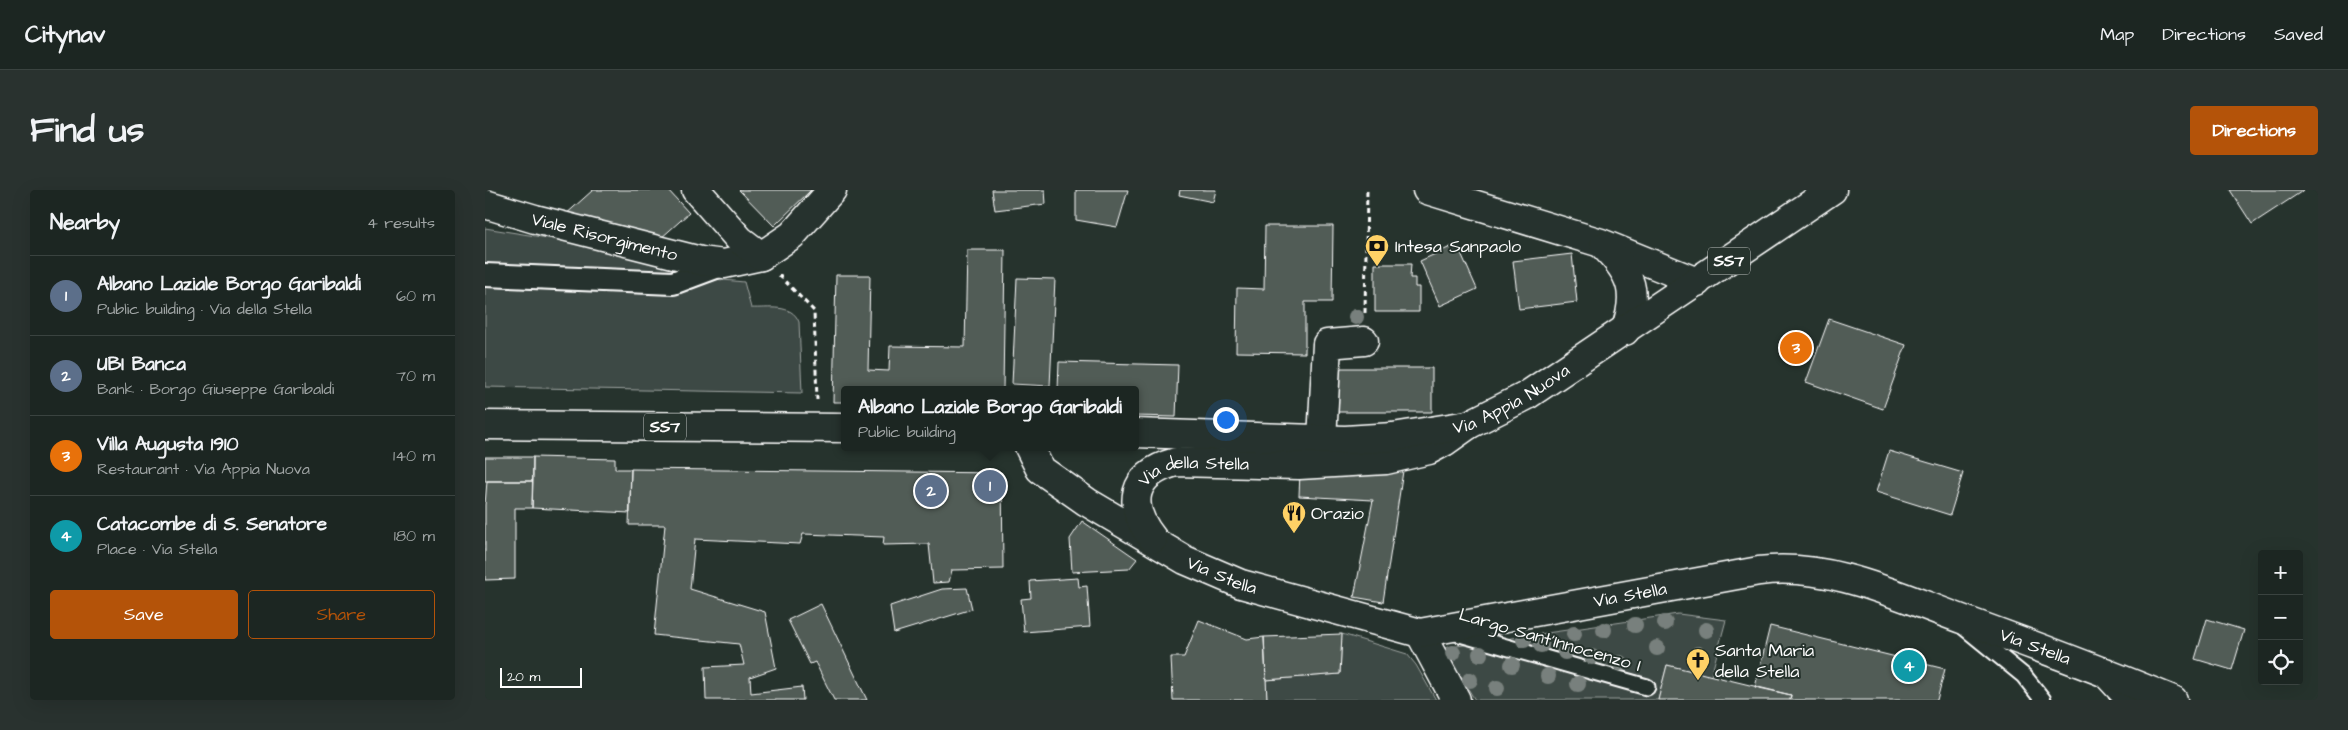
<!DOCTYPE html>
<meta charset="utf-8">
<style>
:root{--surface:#1c2622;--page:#29322f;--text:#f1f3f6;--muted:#a0a5a5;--line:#3a4340;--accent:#b45309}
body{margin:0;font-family:"Architects Daughter",sans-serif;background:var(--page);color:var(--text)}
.controls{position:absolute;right:15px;bottom:15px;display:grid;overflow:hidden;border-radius:5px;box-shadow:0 5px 20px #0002}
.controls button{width:45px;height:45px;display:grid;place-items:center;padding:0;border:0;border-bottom:1px solid var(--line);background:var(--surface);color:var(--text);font:25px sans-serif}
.scale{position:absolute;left:15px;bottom:12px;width:82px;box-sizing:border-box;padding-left:5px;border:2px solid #fff;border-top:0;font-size:14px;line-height:18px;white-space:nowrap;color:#fff;-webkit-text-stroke:4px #26332d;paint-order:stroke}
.you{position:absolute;left:740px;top:229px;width:18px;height:18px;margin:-12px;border:4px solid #fff;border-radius:50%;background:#1a73e8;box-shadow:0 0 0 8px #1a73e833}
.badge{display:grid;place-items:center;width:32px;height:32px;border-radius:50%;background:var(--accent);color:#fff;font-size:16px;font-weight:700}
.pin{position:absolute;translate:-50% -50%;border:2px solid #fff;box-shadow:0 1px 5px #0006}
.popup{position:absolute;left:356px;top:196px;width:298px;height:65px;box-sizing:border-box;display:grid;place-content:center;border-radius:5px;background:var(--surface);filter:drop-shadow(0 1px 4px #0005);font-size:16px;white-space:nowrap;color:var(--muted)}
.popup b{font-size:19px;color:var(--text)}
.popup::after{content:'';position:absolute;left:50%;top:100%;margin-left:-10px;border:10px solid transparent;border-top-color:var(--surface)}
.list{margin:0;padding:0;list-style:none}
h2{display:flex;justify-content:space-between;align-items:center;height:65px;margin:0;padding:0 20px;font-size:21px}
h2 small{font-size:16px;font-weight:400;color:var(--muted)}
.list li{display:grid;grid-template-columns:32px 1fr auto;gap:15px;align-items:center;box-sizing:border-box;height:80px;padding:0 20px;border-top:1px solid var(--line)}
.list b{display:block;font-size:19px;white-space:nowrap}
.list p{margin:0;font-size:16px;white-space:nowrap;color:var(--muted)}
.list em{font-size:16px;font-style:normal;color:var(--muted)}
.actions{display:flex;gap:10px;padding:15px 20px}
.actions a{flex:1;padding:11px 0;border:1px solid var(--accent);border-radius:5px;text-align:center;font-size:18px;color:var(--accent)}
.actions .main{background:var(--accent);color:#fff}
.icon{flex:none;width:28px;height:28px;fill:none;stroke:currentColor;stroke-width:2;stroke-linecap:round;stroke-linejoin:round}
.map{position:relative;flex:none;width:1833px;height:510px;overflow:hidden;border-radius:5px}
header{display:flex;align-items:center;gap:30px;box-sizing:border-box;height:70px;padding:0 25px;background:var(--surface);border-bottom:1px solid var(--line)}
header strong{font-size:24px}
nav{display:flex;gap:28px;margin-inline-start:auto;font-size:18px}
.intro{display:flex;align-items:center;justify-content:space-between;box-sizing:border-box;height:120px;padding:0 30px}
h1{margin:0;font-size:35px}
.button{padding:12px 22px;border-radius:5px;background:var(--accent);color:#fff;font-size:18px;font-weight:700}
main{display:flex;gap:30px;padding:0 30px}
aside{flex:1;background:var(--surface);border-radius:5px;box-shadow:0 5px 20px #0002}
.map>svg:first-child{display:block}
</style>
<header>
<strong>Citynav</strong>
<nav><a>Map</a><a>Directions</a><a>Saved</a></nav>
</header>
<div class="intro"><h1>Find us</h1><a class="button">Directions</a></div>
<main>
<aside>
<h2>Nearby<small>4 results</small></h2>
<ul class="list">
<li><span class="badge" style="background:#5c6f8a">1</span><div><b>Albano Laziale Borgo Garibaldi</b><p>Public building · Via della Stella</p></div><em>60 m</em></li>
<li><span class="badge" style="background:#5c6f8a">2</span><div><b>UBI Banca</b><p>Bank · Borgo Giuseppe Garibaldi</p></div><em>70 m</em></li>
<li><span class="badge" style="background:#e8710a">3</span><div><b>Villa Augusta 1910</b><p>Restaurant · Via Appia Nuova</p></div><em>140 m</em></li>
<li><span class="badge" style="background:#0f9aa8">4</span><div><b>Catacombe di S. Senatore</b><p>Place · Via Stella</p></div><em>180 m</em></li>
</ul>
<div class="actions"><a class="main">Save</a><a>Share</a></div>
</aside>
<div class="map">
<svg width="1833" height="510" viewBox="0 0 1833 510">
<rect width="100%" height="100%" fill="#26332d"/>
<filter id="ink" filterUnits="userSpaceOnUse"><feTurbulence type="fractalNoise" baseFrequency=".02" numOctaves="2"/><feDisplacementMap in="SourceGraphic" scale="10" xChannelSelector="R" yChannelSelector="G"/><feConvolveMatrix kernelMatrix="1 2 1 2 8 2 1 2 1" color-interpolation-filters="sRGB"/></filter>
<g filter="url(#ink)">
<path fill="#3e4944" stroke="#9ea4a2" d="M0,38L194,69L208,87L259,92L266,118C283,119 307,113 314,132L317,203L0,197Z
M1193,424L1241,430L1226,486L1182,475L1173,510H990L958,458Z
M857,444L922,464L931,475L951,510H774L782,509L781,490L855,484Z"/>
<path fill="#515c57" stroke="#fff" d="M108,0H183L204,23L175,49L79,26Z
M254,0H326L289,36Z
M507,0H560L561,14L510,20Z
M591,0H643L632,37L591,30Z
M695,0H731L728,12L694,5Z
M1745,0H1819L1767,34Z
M780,36H848L847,112H820V163L751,162L752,98L779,99Z
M972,54L992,99L955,116L935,71Z
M482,60H520L518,200H360V212H348L351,85H385L383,180L404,181L405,156L480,157Z
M1087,64L1092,112L1034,119L1028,71Z
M890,74H926L925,88H930V97H934V122H890Z
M532,88L570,89L565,196L527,194Z
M1344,129L1421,155L1398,219L1321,192Z
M574,172L693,175L691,227L650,226V200H573Z
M852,178H947V222H852Z
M1404,261L1478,283L1465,325L1391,302Z
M0,267H48V291H0Z
M48,267L130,269V279H146L145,323L47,318Z
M146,279L517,283L518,379L467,380L464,392L448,393L444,354L398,355L399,347L318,344L315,354L210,349L205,399L280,422L291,478L265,487L266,503L317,497L318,510H221L220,477L259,475L254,454L169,445L180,335H144Z
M918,281L898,412L869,407L888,310L814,306L815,282Z
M2,291H48L47,318H30V389L0,390V315Z
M597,331L652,369L644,379L587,382L585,349Z
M593,388L594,397L602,396L605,437L539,442L536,409L546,408L545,391Z
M482,398L487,419L409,443L405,416L457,399Z
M336,414L382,510H349L330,472L325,474L303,430Z
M1722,429L1759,440L1747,480L1710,469Z
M714,430L762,449L779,447L782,510H688L686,467H699Z
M1285,436L1460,479L1452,510H1305L1306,505L1270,497Z
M857,444L855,484L781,490L779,447Z
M1182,475L1306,505L1305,510H1173Z"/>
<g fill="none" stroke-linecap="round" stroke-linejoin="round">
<g stroke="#fff" stroke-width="19">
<path id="service" d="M1480,438L1539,486L1558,510
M968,442L1162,497"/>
</g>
<g stroke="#fff" stroke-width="26">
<path id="pedestrian" d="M0,85L188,93L239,74"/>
</g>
<g stroke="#fff" stroke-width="31">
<g id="minor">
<path id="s1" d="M0,14L50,29L216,71L239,74L276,66"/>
<path d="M837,250L842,154L879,151"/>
<path d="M935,443L971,510"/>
<path d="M1620,482L1646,510"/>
</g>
</g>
<g stroke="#fff" stroke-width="31">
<g id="tertiary">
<path d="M211,0L255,50L276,66L307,45L347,0"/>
<path d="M942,0L1116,53L1212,92"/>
<path d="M1119,56C1147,84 1154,103 1140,141"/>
<path id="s2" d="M544,257L555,279L602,312L700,370L756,394L935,443L1274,381C1346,372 1415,407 1482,431C1551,456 1620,482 1688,510"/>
<path id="s3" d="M668,349C641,315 646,284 691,272L814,275L901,270L944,260L959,252L983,235"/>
</g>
</g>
<g stroke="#fff" stroke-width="31">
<g id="primary">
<path d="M0,235L360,238"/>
<path id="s4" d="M650,243L860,250L908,247L983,235L1041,206L1347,0"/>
</g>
</g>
<path stroke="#fff" stroke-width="3" stroke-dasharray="5 4" stroke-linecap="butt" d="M294,85L329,121L332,210
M880,123L882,0"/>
<use href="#service" stroke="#26332d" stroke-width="15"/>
<use href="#pedestrian" stroke="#26332d" stroke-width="22"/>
<use href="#minor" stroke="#26332d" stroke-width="28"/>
<use href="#tertiary" stroke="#26332d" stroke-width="28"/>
<use href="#primary" stroke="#26332d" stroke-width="28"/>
</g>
<g fill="#78807d">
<circle cx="871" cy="127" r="8"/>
<circle cx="1180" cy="433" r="8"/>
<circle cx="1150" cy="435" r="8"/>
<circle cx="1119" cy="440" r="8"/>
<circle cx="1221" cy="440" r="8"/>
<circle cx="1089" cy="444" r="8"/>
<circle cx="1039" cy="450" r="8"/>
<circle cx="1056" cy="455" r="8"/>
<circle cx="1172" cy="458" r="8"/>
<circle cx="1080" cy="462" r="8"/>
<circle cx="968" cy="463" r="8"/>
<circle cx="995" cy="464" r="8"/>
<circle cx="1213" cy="464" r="8"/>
<circle cx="1107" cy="467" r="8"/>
<circle cx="1135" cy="473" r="8"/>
<circle cx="1027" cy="475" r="8"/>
<circle cx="1063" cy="486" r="8"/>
<circle cx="985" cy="490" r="8"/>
<circle cx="1093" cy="494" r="8"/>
<circle cx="1012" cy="498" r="8"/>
</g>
</g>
<defs>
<g id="bank-pin" transform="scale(1.25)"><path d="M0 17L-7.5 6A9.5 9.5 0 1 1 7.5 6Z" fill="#ffd166" stroke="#26332d"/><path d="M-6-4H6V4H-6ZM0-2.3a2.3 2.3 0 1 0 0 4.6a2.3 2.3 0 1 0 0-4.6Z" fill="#111"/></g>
<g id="restaurant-pin" transform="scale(1.25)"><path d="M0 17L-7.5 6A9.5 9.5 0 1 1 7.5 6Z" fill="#ffd166" stroke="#26332d"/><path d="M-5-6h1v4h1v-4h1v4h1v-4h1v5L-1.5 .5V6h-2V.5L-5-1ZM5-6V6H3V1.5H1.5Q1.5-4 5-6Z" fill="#111"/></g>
<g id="church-pin" transform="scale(1.25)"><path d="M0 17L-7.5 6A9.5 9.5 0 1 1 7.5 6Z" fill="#ffd166" stroke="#26332d"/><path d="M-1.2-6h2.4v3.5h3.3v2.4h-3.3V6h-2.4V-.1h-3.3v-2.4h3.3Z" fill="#111"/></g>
</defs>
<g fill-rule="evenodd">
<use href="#bank-pin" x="892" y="56"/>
<use href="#restaurant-pin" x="809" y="323"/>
<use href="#church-pin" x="1213" y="470"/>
</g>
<g text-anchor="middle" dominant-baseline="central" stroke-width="4" stroke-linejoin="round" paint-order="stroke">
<g fill="#26332d" stroke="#bec2c0" stroke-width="1">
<rect x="1223" y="57.5" width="42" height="27" rx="4"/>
<rect x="159" y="223.5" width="42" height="27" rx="4"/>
</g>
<g font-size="16" font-weight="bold" fill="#fff">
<text x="1244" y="71">SS7</text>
<text x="180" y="237">SS7</text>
</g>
<g font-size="18" fill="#fff" stroke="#26332d">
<text stroke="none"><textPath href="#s1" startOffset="124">Viale Risorgimento</textPath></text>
<text stroke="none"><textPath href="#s4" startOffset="384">Via Appia Nuova</textPath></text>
<text stroke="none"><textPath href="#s3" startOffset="118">Via della Stella</textPath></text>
<text stroke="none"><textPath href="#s2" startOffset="236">Via Stella</textPath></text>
<text stroke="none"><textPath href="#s2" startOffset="656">Via Stella</textPath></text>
<text transform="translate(1065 450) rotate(16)">Largo Sant'Innocenzo I</text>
<text stroke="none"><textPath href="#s2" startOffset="1076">Via Stella</textPath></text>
</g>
<g font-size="18" fill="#fff" stroke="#26332d" text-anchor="start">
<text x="910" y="56">Intesa Sanpaolo</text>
<text x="826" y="323">Orazio</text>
<text x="1230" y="460">Santa Maria<tspan x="1230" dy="21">della Stella</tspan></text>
</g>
</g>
</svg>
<div class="controls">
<button>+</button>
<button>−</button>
<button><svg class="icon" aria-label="locate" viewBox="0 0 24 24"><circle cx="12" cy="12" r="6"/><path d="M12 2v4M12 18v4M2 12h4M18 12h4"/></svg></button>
</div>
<div class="scale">20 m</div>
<div class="you"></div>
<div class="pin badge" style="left:505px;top:296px;background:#5c6f8a">1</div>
<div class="popup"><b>Albano Laziale Borgo Garibaldi</b>Public building</div>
<div class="pin badge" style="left:446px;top:301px;background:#5c6f8a">2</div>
<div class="pin badge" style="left:1311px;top:158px;background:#e8710a">3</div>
<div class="pin badge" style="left:1424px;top:476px;background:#0f9aa8">4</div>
</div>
</main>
